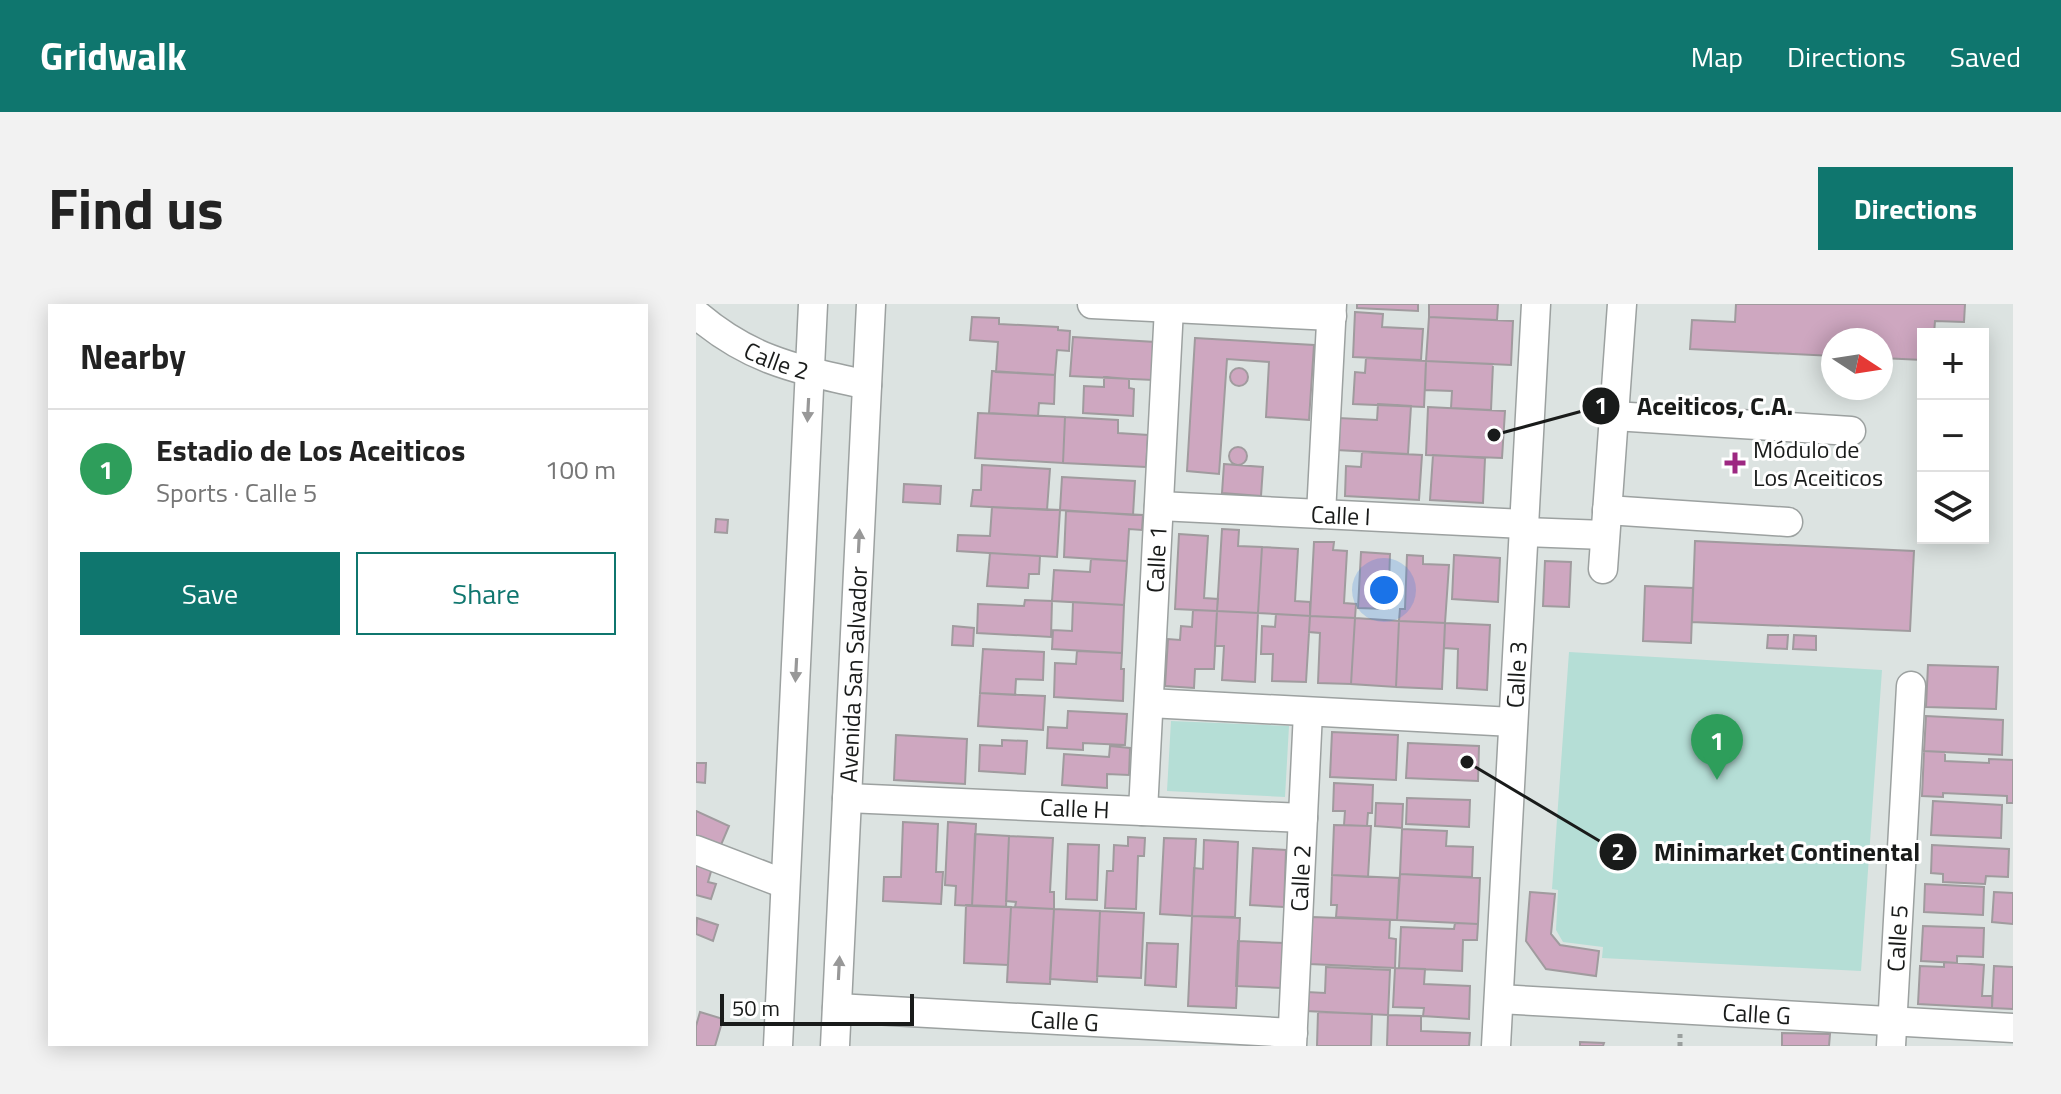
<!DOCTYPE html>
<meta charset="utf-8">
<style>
:root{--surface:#fff;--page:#f2f2f2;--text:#222;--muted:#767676;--line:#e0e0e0;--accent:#0f766e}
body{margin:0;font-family:"Titillium Web",sans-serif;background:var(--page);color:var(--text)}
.controls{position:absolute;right:24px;top:24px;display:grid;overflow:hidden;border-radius:0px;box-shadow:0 4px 20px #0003}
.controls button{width:72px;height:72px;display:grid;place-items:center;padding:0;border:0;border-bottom:2px solid var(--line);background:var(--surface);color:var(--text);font:40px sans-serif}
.compass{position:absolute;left:1125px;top:24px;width:72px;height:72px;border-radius:50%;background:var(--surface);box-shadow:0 4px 20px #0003;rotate:102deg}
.scale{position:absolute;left:24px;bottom:20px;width:194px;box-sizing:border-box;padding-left:8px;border:4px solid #191b1a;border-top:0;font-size:22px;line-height:28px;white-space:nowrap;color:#191b1a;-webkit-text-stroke:6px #fff;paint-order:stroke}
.you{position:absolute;left:688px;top:286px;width:28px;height:28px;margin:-20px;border:6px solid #fff;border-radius:50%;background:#1a73e8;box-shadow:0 0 0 12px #1a73e833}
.badge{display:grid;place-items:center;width:52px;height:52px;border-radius:50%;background:var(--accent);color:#fff;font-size:26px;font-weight:700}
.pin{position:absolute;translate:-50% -66px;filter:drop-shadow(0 2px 4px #0008)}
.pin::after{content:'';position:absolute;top:42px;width:28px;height:24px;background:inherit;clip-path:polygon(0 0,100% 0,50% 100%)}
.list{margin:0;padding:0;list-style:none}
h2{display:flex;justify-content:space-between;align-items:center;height:104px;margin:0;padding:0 32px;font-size:34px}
h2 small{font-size:26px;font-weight:400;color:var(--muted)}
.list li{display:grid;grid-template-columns:52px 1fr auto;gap:24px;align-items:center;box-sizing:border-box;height:120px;padding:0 32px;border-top:2px solid var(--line)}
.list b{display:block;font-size:30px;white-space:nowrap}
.list p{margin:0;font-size:26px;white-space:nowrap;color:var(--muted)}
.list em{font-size:26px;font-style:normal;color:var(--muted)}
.actions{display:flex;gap:16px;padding:24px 32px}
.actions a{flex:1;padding:18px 0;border:2px solid var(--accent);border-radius:0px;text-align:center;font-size:28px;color:var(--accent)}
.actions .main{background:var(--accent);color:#fff}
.icon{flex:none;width:44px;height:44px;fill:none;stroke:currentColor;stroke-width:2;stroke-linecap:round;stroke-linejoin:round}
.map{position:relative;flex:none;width:1317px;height:742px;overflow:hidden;border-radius:0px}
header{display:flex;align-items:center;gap:48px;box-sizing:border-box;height:112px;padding:0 40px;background:var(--accent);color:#fff}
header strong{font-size:38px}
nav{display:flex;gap:44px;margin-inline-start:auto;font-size:28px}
.intro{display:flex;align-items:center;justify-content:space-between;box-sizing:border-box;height:192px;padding:0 48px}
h1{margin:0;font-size:56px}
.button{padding:20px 36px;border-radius:0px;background:var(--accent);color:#fff;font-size:28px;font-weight:700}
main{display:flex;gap:48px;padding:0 48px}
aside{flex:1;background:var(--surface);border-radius:0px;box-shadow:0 4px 20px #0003}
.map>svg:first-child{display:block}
</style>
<header>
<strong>Gridwalk</strong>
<nav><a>Map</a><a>Directions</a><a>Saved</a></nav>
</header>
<div class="intro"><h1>Find us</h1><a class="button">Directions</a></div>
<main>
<aside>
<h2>Nearby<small></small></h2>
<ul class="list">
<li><span class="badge" style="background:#2e9e5b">1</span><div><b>Estadio de Los Aceiticos</b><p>Sports · Calle 5</p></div><em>100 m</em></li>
</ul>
<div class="actions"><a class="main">Save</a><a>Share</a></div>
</aside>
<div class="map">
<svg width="1317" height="742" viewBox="0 0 1317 742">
<rect width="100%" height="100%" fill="#dce3e1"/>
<path fill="#b5ded6" d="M873,348L1186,366L1165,667L906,654L907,643L867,638L860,626L862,586L856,585Z
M475,417L593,422L589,493L471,487Z"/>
<path fill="#cea7c0" stroke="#a09b9e" stroke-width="2" d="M661,0H722V7L661,4Z
M733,0H802L801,16L733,13Z
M1040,0H1269L1268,18L1239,17L1238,30H1227V56L1185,54V36H1137V52L994,45L996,16L1039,18Z
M659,8L687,10L686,23L727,25L725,56L657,53Z
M276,13L303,14V20L362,23V26L374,27L373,47L361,46L359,71L300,68L302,38L274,36Z
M733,13L817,17L815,61L730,57Z
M377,33L459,38L457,76L374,72Z
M499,34L618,41L613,116L570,113L573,58L531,55L523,170L491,167Z
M670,54L730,57L728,103L657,100L659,68L669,69Z
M730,57L797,60L795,106L755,104L756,87L729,86Z
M534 73a9 9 0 1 1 18 0a9 9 0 1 1-18 0Z
M296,67L359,71L358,100L343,99L342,112L293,109Z
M408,73L433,75V84L438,85L437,112L387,109L388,82L408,83Z
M682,100L715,102L712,150L641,146L643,114L681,116Z
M732,103L809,107L806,154L730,151Z
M282,109L369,113L367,159L279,154Z
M369,113L422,116V129L452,131L450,163L367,159Z
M533 152a9 9 0 1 1 18 0a9 9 0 1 1-18 0Z
M666,148L726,151L723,196L649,192L650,162L665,163Z
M737,151L789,154L787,199L734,196Z
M528,160L567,163L565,192L526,189Z
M286,161L354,165L351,206L275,202L277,186H285Z
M366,173L439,177L437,211L364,206Z
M208,180L245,182L244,200L207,198Z
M296,203L364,206L361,253L261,247L262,231L294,232Z
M370,207L447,211L446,226L433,225L431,257L368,253Z
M20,215L32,216L31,229L19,228Z
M526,225L543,226L542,242L566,243L562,309L521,307Z
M483,230L512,232L508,294L522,295L521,307L479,305Z
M999,237L1218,247L1214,327L996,318Z
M618,238H638L637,246L651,247L648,299L660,300L659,314L614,312Z
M566,243L602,245L599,297L614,298V312L562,309Z
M665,248L694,250L692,305L662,304Z
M294,249L344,252L343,270H333L332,284L291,282Z
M711,251L727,252V260L753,261L749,319L703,317L704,305H709Z
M758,251L804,254L802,298L756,295Z
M395,255L431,257L428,301L356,297L358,266L394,268Z
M849,257L875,258L873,303L847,302Z
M949,282L997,284L995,339L947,337Z
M329,296L356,297L355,333L281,329L282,300L328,302Z
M377,298L428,301L426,349L356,345L357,326L376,327Z
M497,306L521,307L518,365H499L498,384L469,382L472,335L484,336L485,322L496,323Z
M521,307L562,309L559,378L526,376L528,342H519Z
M580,310L614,312L610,378L576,377L577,350H565L566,322L579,323Z
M614,312L659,314L655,380L622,379L624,329L613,328Z
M659,314L703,317L700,383L655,380Z
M703,317L749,319L746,385L700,383Z
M749,319L794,321L791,386L761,384L762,345L748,344Z
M257,322L278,324L277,342L256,341Z
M1072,331H1092L1091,345L1071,344Z
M1098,331L1120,332V346L1097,345Z
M287,345L348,348L347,376L320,375L319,391L284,389Z
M381,347L426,349L425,365H428L427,397L358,393L359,359L380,360Z
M1232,361L1302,363L1300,405L1230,403Z
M284,389L349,392L347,426L282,422Z
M372,407L431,410L429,441L387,439V446L351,444L352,423L371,424Z
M1230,412L1307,416L1306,451L1228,447Z
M636,428L702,431L700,476L634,473Z
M200,431L271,435L269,480L198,476Z
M306,436L331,437L329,470L283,467L284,441L306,442Z
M712,439L783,442L782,477L710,474Z
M414,442L434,444L433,471L411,470V484L366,481L368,450L413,453Z
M1228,447L1249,448V457L1293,459V455L1317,456V499H1311V492L1247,489V493L1226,492Z
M0,459H10L9,479L0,478Z
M638,479L677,481L676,509H672L671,522L648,521L649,507H637Z
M711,494L774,496L773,523L710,520Z
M1237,497L1306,501L1305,534L1235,531Z
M680,499L707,500L706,524L679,522Z
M0,507L33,522L22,548L0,538Z
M207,518L242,520L240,568H247L245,600L187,597L188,573H205Z
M252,518L280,520L276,602L259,601L260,582L249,581Z
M638,521L675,522L672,573L636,571Z
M706,525L751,527L750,542L777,543L776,573L704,570Z
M279,530L313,532L310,603L276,602Z
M313,532L357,534L354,588H358V605L319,603L320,598L310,597Z
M432,533L449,534L448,552H442L440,605L409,604L411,567H417L418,541L432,542Z
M468,534L500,535L496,612L464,610Z
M508,536L542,538L539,613L496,612L498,564L507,565Z
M372,540L403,541L401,596L370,595Z
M1236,541L1313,545L1312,573L1290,572L1289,580L1247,578V570L1235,569Z
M557,544L590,546L588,603L554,601Z
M0,559L16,564L12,578L20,580L15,595L0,591Z
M704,570L784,574L782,620L701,616Z
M636,571L703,574L701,616L640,613L641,601H635Z
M1229,580L1288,583L1287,611L1228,608Z
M834,588L859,590L855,630L864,641L903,647L900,672L850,665L830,637Z
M1298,588L1317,589V620L1296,618Z
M270,601L315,603L312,661L268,659Z
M315,603L358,605L354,680L311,678Z
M358,605L404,607L401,678L354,675Z
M404,607L448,609L445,674L401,672Z
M496,612L544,614L540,704L492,702Z
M616,613L694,616L693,634L700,635L699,664L614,660Z
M1,614L22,621L17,637L0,630Z
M759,619L782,620L781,636H767L766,667L703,664L705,623L758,625Z
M1227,622L1288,624L1287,653L1261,652V659L1225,657Z
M542,637L588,639L586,684L540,682Z
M451,639L482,640L480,683L449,681Z
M1248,658L1288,661L1286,692H1296V704L1222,700L1224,662L1248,663Z
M1298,662L1317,663V705L1296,704Z
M630,663L694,666L692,711L610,707L611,688L629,689Z
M699,664L729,665L728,680L774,682L773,715L727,712L728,704L697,703Z
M4,708L27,715L19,742H0V722Z
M622,708L676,710L675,742H621Z
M692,711L725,712V727L774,729L773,742H691Z
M1086,729L1134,730L1133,742H1086Z
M884,738L908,739L907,742H884Z"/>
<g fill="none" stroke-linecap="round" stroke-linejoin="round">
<g stroke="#9ca1a0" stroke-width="31">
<g id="minor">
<path d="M396,0L636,12"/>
<path id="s1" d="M0,10C56,58 102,65 171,81"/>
<path d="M918,112L1155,127"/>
<path id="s2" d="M463,202L828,220"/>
<path d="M911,206L1092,218"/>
<path d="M625,210L636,0"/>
<path d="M828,228L909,231"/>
<path d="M907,265L926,0"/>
<path d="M453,399L817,418"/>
<path id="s3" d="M151,494L607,514"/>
<path id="s4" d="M447,507L473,4"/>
<path d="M0,546L89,580"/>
<path id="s5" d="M803,695L1317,724"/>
<path id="s6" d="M141,704L597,729"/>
<path d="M82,742L117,0"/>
<path id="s7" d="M139,742L175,0"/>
<path id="s8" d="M596,742L612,408"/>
<path id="s9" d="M800,742L840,0"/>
<path id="s10" d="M1195,742L1215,382"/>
</g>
</g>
<path stroke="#9a9f9e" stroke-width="5" stroke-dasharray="4 4" stroke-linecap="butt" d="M984,742V730"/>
<use href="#minor" stroke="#fff" stroke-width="28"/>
</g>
<defs><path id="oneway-solid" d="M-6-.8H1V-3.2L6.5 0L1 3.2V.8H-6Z" transform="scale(2)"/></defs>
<g fill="#989898">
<use href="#oneway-solid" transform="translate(112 106) rotate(93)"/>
<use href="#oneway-solid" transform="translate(163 237) rotate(-87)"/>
<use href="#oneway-solid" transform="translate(100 366) rotate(93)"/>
<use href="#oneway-solid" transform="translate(143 664) rotate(-87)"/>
</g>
<path fill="#9d2781" stroke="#fff" stroke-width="3" d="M1035 147h8v8h8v8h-8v8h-8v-8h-8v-8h8z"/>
<g text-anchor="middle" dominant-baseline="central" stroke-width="6" stroke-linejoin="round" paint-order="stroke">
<g font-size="24" fill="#191b1a" stroke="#fff">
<text stroke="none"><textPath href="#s1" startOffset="94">Calle 2</textPath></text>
<text stroke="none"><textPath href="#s2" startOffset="182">Calle I</textPath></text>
<text stroke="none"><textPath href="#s4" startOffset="252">Calle 1</textPath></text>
<text stroke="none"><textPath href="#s7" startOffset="372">Avenida San Salvador</textPath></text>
<text stroke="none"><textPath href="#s9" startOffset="372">Calle 3</textPath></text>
<text stroke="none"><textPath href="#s3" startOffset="228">Calle H</textPath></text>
<text stroke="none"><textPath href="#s8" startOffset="168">Calle 2</textPath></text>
<text stroke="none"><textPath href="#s10" startOffset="108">Calle 5</textPath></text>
<text stroke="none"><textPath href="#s5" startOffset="258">Calle G</textPath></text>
<text stroke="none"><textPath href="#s6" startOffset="228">Calle G</textPath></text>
</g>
<g font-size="24" fill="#191b1a" stroke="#fff" text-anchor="start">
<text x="1057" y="145">Módulo de<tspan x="1057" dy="28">Los Aceiticos</tspan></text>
</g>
</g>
<path fill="none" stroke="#191b1a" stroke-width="3" d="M798 131L905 102M771 458L922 548"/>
<g fill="#191b1a" stroke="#fff" stroke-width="3">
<circle cx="798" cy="131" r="8"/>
<circle cx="771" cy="458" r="8"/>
<circle cx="905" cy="102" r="20"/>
<circle cx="922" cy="548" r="20"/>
</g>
<g font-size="24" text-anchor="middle" font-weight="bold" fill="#fff">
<text x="905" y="110">1</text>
<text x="922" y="556">2</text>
</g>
<g font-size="26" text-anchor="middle" font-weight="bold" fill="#191b1a" stroke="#fff" stroke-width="6" stroke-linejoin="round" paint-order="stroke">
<text x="1019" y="111">Aceiticos, C.A.</text>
<text x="1091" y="557">Minimarket Continental</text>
</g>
</svg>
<div class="controls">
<button>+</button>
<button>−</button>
<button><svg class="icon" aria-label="layers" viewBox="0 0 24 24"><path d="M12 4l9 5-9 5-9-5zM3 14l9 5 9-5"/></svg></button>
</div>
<svg class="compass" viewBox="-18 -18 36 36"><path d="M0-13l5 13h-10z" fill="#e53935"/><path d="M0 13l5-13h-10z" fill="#767676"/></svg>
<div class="scale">50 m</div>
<div class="you"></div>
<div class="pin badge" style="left:1021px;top:476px;background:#2e9e5b">1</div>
</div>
</main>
